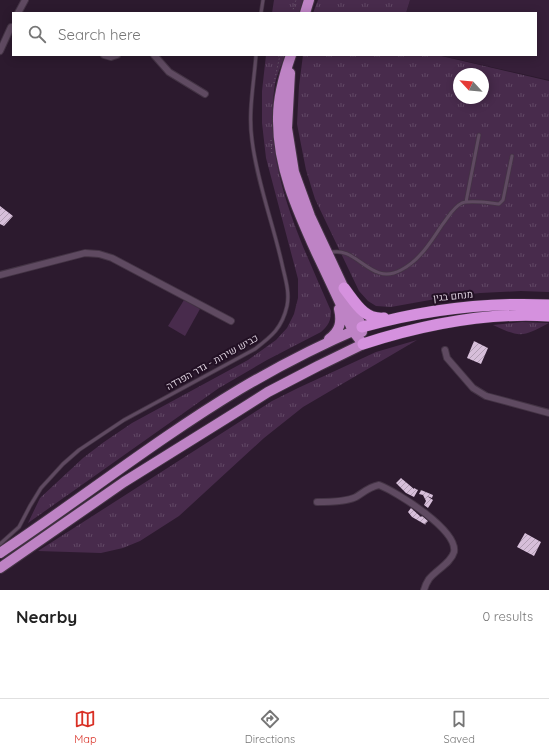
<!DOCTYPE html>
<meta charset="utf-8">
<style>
:root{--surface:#fff;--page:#f6f6f6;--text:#222;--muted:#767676;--line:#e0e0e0;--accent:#d93025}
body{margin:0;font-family:Quicksand,Heebo,sans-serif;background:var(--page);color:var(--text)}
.compass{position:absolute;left:453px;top:68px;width:36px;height:36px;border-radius:50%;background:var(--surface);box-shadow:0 2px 10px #0003;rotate:296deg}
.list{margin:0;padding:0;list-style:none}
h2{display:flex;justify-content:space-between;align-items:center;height:52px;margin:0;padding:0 16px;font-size:17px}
h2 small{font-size:13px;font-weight:400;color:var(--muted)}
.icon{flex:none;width:22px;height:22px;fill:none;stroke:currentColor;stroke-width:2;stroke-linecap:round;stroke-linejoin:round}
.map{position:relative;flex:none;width:549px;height:590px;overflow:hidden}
.search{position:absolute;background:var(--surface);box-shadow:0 2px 10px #0003;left:12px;right:12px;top:12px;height:44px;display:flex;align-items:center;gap:10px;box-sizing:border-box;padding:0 14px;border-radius:0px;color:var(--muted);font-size:15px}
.sheet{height:108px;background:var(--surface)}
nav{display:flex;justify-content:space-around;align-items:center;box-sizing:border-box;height:56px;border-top:1px solid var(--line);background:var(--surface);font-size:11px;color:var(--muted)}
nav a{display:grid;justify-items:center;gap:2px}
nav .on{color:var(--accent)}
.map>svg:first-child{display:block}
</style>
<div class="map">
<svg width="549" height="590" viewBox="0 0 549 590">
<defs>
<pattern id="grass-tufts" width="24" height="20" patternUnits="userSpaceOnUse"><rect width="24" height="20" fill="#482b4c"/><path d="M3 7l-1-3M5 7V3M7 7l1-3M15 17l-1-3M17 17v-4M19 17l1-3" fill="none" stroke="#624965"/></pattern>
<pattern id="building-hatch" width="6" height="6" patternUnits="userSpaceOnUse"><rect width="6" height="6" fill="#d7bfda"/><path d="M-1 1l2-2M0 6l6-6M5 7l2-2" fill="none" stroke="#b29fb4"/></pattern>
</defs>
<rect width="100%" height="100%" fill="#2c1a2e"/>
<path fill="#361f39" d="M410,0H549V80L438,55H536V13H406Z"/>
<path fill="url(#grass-tufts)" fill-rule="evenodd" d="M274,0H303L299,13H272Z
M318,0H410L406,13H313Z
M266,55H285C282,64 277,74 275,84C262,165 300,239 331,311C331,321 328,326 321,332L267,360L219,388L28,523L40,498L83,458L104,442L132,423L248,360L276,340L287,328L294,314L298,298V279L266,158L262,123V91Z
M303,55H437L549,81V292L521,291L480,293L452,296L391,307L376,306L368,301L359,291L315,199L306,170L297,124L299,86ZM459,74H483V98H459Z
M522,322L549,323C523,337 520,338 493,325Z
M417,340L303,407L264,438L179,516L140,541L123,548L101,553L38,551L272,401L298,388L376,352Z"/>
<path fill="#482b4c" d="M184,300L200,309L185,336L168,326Z"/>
<path fill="url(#building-hatch)" d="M0,206L13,216L4,226L0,224Z
M474,341L488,348L481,364L467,358Z
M401,478L414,489V488L418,490L414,497L406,493L396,483Z
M421,490L433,495L432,498L427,496L433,500L428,508L424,505L426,501L423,495L419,494Z
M411,508L421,517L422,516L428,521L425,524L426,525L412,517L408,512Z
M525,533L541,542L534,556L517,547Z"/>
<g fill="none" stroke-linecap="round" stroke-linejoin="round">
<g stroke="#443445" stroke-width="4.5">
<path id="service" d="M261,13L263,0
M466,202L479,135
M329,253C357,244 370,287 401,270C419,261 431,242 442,225C448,218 453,207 462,203C471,200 489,203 499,204L503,200L512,156
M0,544L19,527L30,506L41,488L63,464L79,450L124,420L255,349C272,336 282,328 287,306C290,292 285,278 282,264C273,223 257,182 252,140C248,112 254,83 256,55"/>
</g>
<g stroke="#443445" stroke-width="8">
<path id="minor" d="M18,13L25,0
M0,51L11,27H13
M104,55L111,57L117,55
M154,55L169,72L205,94
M0,275L85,253L99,254L112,258L231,321
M445,350L447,358L473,388L486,396L549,413
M317,502C329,502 346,502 356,497C364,492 369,487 379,485C397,492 458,530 454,552C451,563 436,570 429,579C427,582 425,586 424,590"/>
</g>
<g stroke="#443445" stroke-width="12">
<path id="trunk" d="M305,13L309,0
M291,55C284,75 278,96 278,117C277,166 297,210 317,254C329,279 341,305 353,331L363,344
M290,73L287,128L294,172L310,216L362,327V332
M329,339C340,331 342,322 339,309
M0,553C81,499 157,439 240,389C279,366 320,345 362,327
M0,568L124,482L238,411L268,392L318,366L363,344"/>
</g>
<g stroke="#443445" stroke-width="12">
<path id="motorway" d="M344,288C355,302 364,320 384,318
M362,327C423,310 485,302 549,305
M363,344C422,325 487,312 549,316"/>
</g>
<path stroke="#6e5e70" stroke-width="1" stroke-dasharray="1 3" stroke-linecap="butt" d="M292,13L296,0
M274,83L280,55
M271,140L272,156"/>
<use href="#service" stroke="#5f4a61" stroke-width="3"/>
<use href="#minor" stroke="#5f4a61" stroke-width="6"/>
<use href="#trunk" stroke="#be83c5" stroke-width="10"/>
<use href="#motorway" stroke="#d591de" stroke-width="11"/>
</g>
<g text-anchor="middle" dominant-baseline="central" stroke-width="4" stroke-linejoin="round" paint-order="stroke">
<g font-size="10" fill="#dacedb" stroke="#221024">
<text transform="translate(453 296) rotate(-6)">מנחם בגין</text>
<text transform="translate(212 362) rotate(-29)">כביש שירות - גדר הפרדה</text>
</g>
</g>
</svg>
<svg class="compass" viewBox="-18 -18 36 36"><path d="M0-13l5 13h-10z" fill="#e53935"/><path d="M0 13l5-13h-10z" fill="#767676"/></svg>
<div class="search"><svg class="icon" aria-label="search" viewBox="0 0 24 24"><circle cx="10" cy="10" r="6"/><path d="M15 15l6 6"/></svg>Search here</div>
</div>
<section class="sheet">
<h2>Nearby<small>0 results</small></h2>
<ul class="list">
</ul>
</section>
<nav>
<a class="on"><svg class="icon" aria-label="map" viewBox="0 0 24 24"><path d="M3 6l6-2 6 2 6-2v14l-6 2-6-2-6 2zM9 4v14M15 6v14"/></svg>Map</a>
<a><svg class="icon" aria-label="directions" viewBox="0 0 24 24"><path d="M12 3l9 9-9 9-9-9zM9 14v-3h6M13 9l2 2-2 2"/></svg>Directions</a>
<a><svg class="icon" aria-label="saved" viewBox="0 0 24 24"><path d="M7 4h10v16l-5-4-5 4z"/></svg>Saved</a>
</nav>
